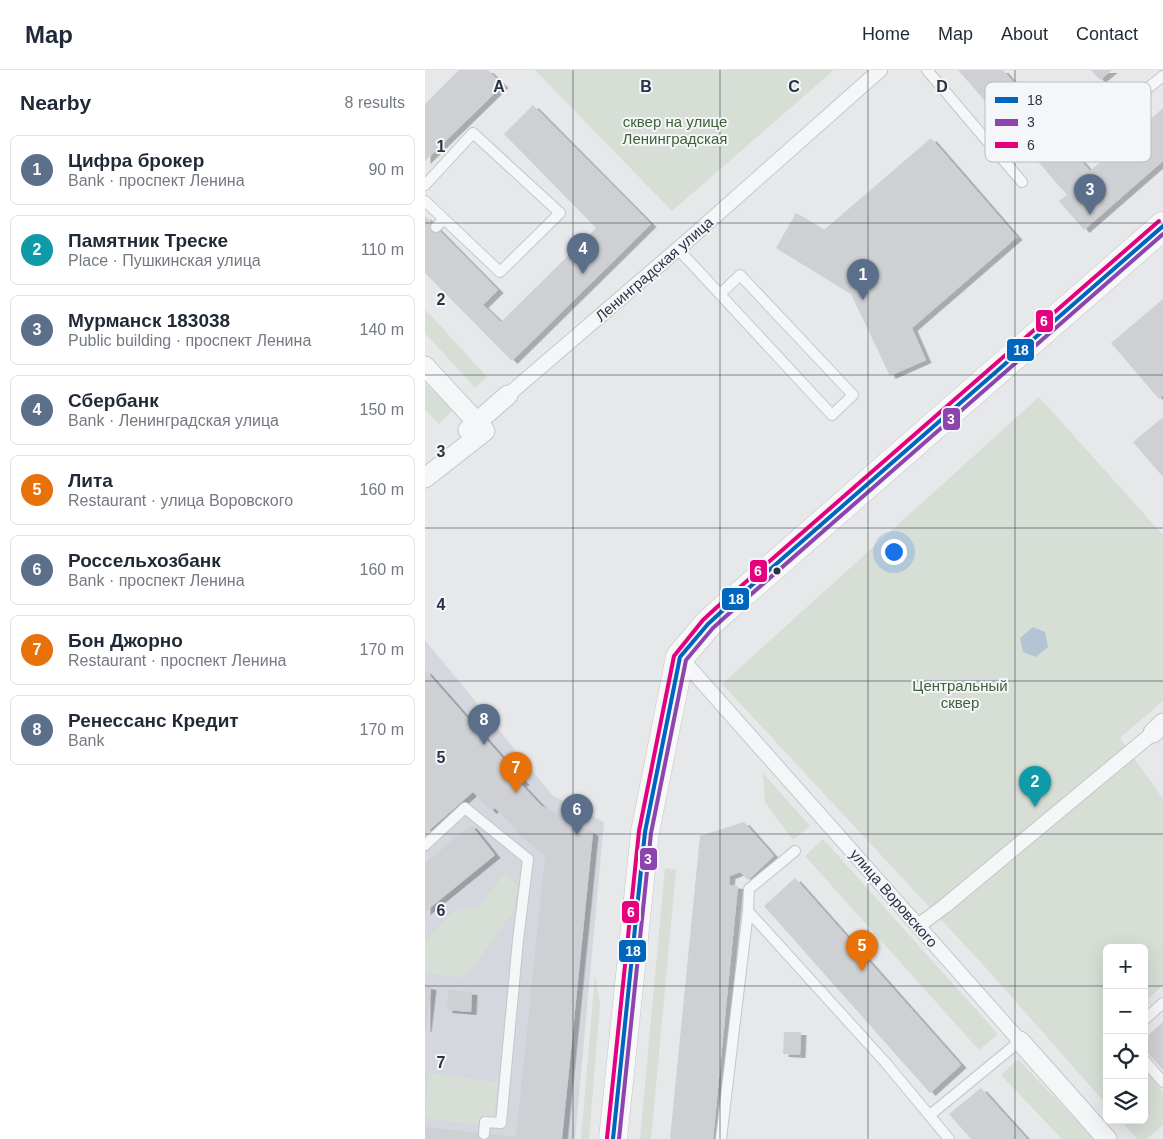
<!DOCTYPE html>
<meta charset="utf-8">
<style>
:root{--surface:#fff;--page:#f2f2f3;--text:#1f2937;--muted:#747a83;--line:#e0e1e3;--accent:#d93025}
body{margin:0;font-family:Arial,sans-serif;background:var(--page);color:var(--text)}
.controls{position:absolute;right:15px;bottom:15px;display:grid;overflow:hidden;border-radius:8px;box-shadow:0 5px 20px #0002}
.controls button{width:45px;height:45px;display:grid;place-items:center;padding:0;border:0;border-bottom:1px solid var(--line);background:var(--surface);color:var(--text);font:25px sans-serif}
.you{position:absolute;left:468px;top:481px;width:18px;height:18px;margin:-12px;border:4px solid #fff;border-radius:50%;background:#1a73e8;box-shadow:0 0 0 8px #1a73e833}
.badge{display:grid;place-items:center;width:32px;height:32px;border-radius:50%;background:var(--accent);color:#fff;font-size:16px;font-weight:700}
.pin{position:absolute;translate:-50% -41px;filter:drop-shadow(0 1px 2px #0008)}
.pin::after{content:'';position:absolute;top:26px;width:18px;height:15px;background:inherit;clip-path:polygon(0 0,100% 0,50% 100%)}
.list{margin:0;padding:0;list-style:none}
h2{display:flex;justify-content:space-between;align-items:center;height:65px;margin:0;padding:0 20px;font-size:21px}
h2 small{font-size:16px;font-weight:400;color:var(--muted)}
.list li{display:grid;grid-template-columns:32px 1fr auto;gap:15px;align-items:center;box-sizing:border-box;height:70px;margin:0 10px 10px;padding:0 10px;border:1px solid var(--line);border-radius:8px}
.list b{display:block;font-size:19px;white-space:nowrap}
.list p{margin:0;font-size:16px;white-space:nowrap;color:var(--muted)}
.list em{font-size:16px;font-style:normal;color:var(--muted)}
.icon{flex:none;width:28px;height:28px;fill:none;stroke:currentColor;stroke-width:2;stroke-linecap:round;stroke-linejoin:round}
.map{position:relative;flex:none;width:738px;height:1069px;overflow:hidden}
header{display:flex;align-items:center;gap:30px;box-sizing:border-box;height:70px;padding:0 25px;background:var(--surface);border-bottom:1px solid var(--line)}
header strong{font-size:24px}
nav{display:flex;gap:28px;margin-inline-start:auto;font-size:18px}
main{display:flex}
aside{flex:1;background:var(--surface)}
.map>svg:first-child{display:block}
</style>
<header>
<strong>Map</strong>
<nav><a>Home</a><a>Map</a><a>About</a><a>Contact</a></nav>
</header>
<main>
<aside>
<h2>Nearby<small>8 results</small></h2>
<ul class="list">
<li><span class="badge" style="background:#5c6f8a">1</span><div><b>Цифра брокер</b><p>Bank · проспект Ленина</p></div><em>90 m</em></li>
<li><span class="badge" style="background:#0f9aa8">2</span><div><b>Памятник Треске</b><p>Place · Пушкинская улица</p></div><em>110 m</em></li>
<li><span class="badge" style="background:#5c6f8a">3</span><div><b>Мурманск 183038</b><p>Public building · проспект Ленина</p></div><em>140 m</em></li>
<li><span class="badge" style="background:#5c6f8a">4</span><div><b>Сбербанк</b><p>Bank · Ленинградская улица</p></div><em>150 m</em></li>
<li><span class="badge" style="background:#e8710a">5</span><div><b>Лита</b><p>Restaurant · улица Воровского</p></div><em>160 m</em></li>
<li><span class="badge" style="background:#5c6f8a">6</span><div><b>Россельхозбанк</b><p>Bank · проспект Ленина</p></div><em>160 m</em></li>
<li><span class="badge" style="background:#e8710a">7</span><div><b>Бон Джорно</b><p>Restaurant · проспект Ленина</p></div><em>170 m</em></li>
<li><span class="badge" style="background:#5c6f8a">8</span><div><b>Ренессанс Кредит</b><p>Bank</p></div><em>170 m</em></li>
</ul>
</aside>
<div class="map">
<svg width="738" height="1069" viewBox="0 0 738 1069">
<defs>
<filter id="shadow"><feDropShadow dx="5.5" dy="3" stdDeviation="0" flood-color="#0004"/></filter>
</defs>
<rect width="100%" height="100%" fill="#e6e8ea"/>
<path fill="#d4d7dd" d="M0,570L128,726L179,752L150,1069H0Z"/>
<path fill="#d6ded6" d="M110,0H409L247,141Z
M0,239L62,307L50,318L0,263Z
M0,313L27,340L14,354L0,340Z
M614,327L738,465V631L695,668L738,729V915L719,933V878H682V1035L561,898L297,614Z
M338,703L385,756L368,770L340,732Z
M398,769L573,964L554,980L380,786Z
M240,798L251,800L226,1069H215Z
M81,802L94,819L88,831L91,838L40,908L0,903V872L30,839L52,838Z
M170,906L175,934L164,1069H156Z
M593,989L669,1069H637L576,1005Z
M719,1000L738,1022V1055L722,1069H712L695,1050H719Z
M4,1003L73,1012L69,1048L55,1047L53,1055L0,1048Z"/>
<path fill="#b4c4d5" d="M608,557L620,562L623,577L611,587L598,582L595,568Z"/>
<path fill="#ced0d3" filter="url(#shadow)" d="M34,0H63L78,15L0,91V34Z
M533,0H578L665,101L738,38V91L659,160L634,131L642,125Z
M666,0H687L675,10Z
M108,35L226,154L87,291L0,203V146L73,220L58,235L76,252L171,158L79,64Z
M506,68L592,167L487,258L501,290L465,306L426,224L351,178L371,143L399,160Z
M738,229V325L734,329L686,273Z
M737,348L738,349V407L708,372Z
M0,600L99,712L96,714L111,730L117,736L168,763L137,1069H0V1057L91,1067L120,786L90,761L92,760L70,738L66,741L48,722L0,764Z
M319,752L349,786L323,810L315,802L305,806L304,815L313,816L288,1069H245L275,766Z
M46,755L70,785L0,842V793Z
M370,808L536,995L505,1023L339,836Z
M0,916L6,917L1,959H0Z
M23,920L47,922L46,942L22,940Z
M738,952V1000L719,979V969Z
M359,962H376L375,985L358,984Z
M556,1018L602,1069H546L524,1044Z"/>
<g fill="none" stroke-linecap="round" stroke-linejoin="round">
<g stroke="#c4c6c8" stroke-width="12">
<path id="service" d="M502,0L597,112
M668,62L738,6
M0,115L48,63L135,143L75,202L19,149
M0,131L19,149L11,157
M253,179L407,345L428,325L315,205L295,224
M0,775L40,738L103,789L93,870L76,1053L60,1052L59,1064
M323,841L460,992L524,1069
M719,950L738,933
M719,990L738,1012
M505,1045L595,971
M296,1069L323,841L324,819L370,781"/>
</g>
<g stroke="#c4c6c8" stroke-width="16">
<path id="pedestrian" d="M83,325L261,172L455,0
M255,587L595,971
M493,856L521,835L728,663"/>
</g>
<g stroke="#c4c6c8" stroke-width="21">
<path id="minor" d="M0,296L60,361L0,408
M43,360L83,325
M728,663L738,653
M595,971L682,1069"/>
</g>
<g stroke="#c2c5c8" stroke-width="29">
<path id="primary" d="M188,1069L220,762L255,587L283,554L295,543L738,156"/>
</g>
<use href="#service" stroke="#f5f6f7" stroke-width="10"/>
<use href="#pedestrian" stroke="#f5f6f7" stroke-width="14"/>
<use href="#minor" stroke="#f5f6f7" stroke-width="19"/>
<use href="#primary" stroke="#f8f8f8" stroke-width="28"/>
<g stroke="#f4f6f9" stroke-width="8">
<path id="bus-1" d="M188,1069L220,762L255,587L283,554L295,543L738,156"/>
</g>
<g stroke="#f4f6f9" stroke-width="8">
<path id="bus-2" d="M194,1069L226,763L261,590L288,558L299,548L738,164"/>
</g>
<g stroke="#f4f6f9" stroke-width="8">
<path id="bus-3" d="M182,1068L214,761L249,586L278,550L291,538L734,151"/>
</g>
<use href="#bus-1" stroke="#0065bd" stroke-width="4"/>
<use href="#bus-2" stroke="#8e44ad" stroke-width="4"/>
<use href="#bus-3" stroke="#e5007d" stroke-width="4"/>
</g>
<path fill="none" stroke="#2b3445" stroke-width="1" stroke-opacity="0.55" d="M148,0V1069M295,0V1069M443,0V1069M590,0V1069M0,153H738M0,305H738M0,458H738M0,611H738M0,764H738M0,916H682M719,916H738"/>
<circle fill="#2b3445" stroke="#f4f6f9" stroke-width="2" cx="352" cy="501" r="4.5"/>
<g text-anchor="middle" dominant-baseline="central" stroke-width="4" stroke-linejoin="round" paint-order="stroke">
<g font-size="15" fill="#3f6138" stroke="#f4f6f9">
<text x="250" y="51">сквер на улице<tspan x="250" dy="17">Ленинградская</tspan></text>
<text x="535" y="615">Центральный<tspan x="535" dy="17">сквер</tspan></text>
</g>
<g font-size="15" fill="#2b3445" stroke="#f4f6f9">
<text transform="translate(229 199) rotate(-41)">Ленинградская улица</text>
<text transform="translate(469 828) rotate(49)">улица Воровского</text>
</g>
</g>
<rect x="560" y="12" width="166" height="80" rx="8" fill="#f4f6f9" stroke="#b8bcc3" stroke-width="1"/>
<rect x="570" y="27" width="23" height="6" fill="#0065bd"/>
<rect x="570" y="49" width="23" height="7" fill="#8e44ad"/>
<rect x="570" y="72" width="23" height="6" fill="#e5007d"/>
<g font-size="14" fill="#2b3445">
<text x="602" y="35">18</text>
<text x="602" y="57">3</text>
<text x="602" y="80">6</text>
</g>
<g font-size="16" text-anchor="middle" font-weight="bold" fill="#2b3445" stroke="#f4f6f9" stroke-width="4" stroke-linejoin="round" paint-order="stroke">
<text x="74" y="22">A</text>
<text x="221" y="22">B</text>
<text x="369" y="22">C</text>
<text x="517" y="22">D</text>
<text x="16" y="82">1</text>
<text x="16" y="235">2</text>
<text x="16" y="387">3</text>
<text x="16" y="540">4</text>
<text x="16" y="693">5</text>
<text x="16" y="846">6</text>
<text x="16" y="998">7</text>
</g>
<g stroke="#f4f6f9" stroke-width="2">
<rect x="610" y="239" width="19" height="24" rx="5" fill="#e5007d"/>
<rect x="581" y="268" width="29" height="24" rx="5" fill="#0065bd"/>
<rect x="517" y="337" width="19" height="24" rx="5" fill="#8e44ad"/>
<rect x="324" y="489" width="19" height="24" rx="5" fill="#e5007d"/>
<rect x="296" y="517" width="29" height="24" rx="5" fill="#0065bd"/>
<rect x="214" y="777" width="19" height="24" rx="5" fill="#8e44ad"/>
<rect x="196" y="830" width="19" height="24" rx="5" fill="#e5007d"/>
<rect x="193" y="869" width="29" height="24" rx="5" fill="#0065bd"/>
</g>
<g font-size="14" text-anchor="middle" font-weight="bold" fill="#fff">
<text x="619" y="256">6</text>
<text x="596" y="285">18</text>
<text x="526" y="354">3</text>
<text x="333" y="506">6</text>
<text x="311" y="534">18</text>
<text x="223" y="794">3</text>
<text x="206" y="847">6</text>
<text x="208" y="886">18</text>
</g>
</svg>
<div class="controls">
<button>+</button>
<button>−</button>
<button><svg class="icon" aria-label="locate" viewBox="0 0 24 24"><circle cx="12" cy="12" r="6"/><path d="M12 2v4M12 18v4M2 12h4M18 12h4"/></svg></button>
<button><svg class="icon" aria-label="layers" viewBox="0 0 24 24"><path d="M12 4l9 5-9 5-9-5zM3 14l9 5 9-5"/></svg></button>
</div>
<div class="you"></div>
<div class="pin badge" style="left:438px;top:230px;background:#5c6f8a">1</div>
<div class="pin badge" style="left:610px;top:737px;background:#0f9aa8">2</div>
<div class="pin badge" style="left:665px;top:145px;background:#5c6f8a">3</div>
<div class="pin badge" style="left:158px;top:204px;background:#5c6f8a">4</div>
<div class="pin badge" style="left:437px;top:901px;background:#e8710a">5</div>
<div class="pin badge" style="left:152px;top:765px;background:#5c6f8a">6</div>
<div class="pin badge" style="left:91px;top:723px;background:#e8710a">7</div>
<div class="pin badge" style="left:59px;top:675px;background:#5c6f8a">8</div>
</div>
</main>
